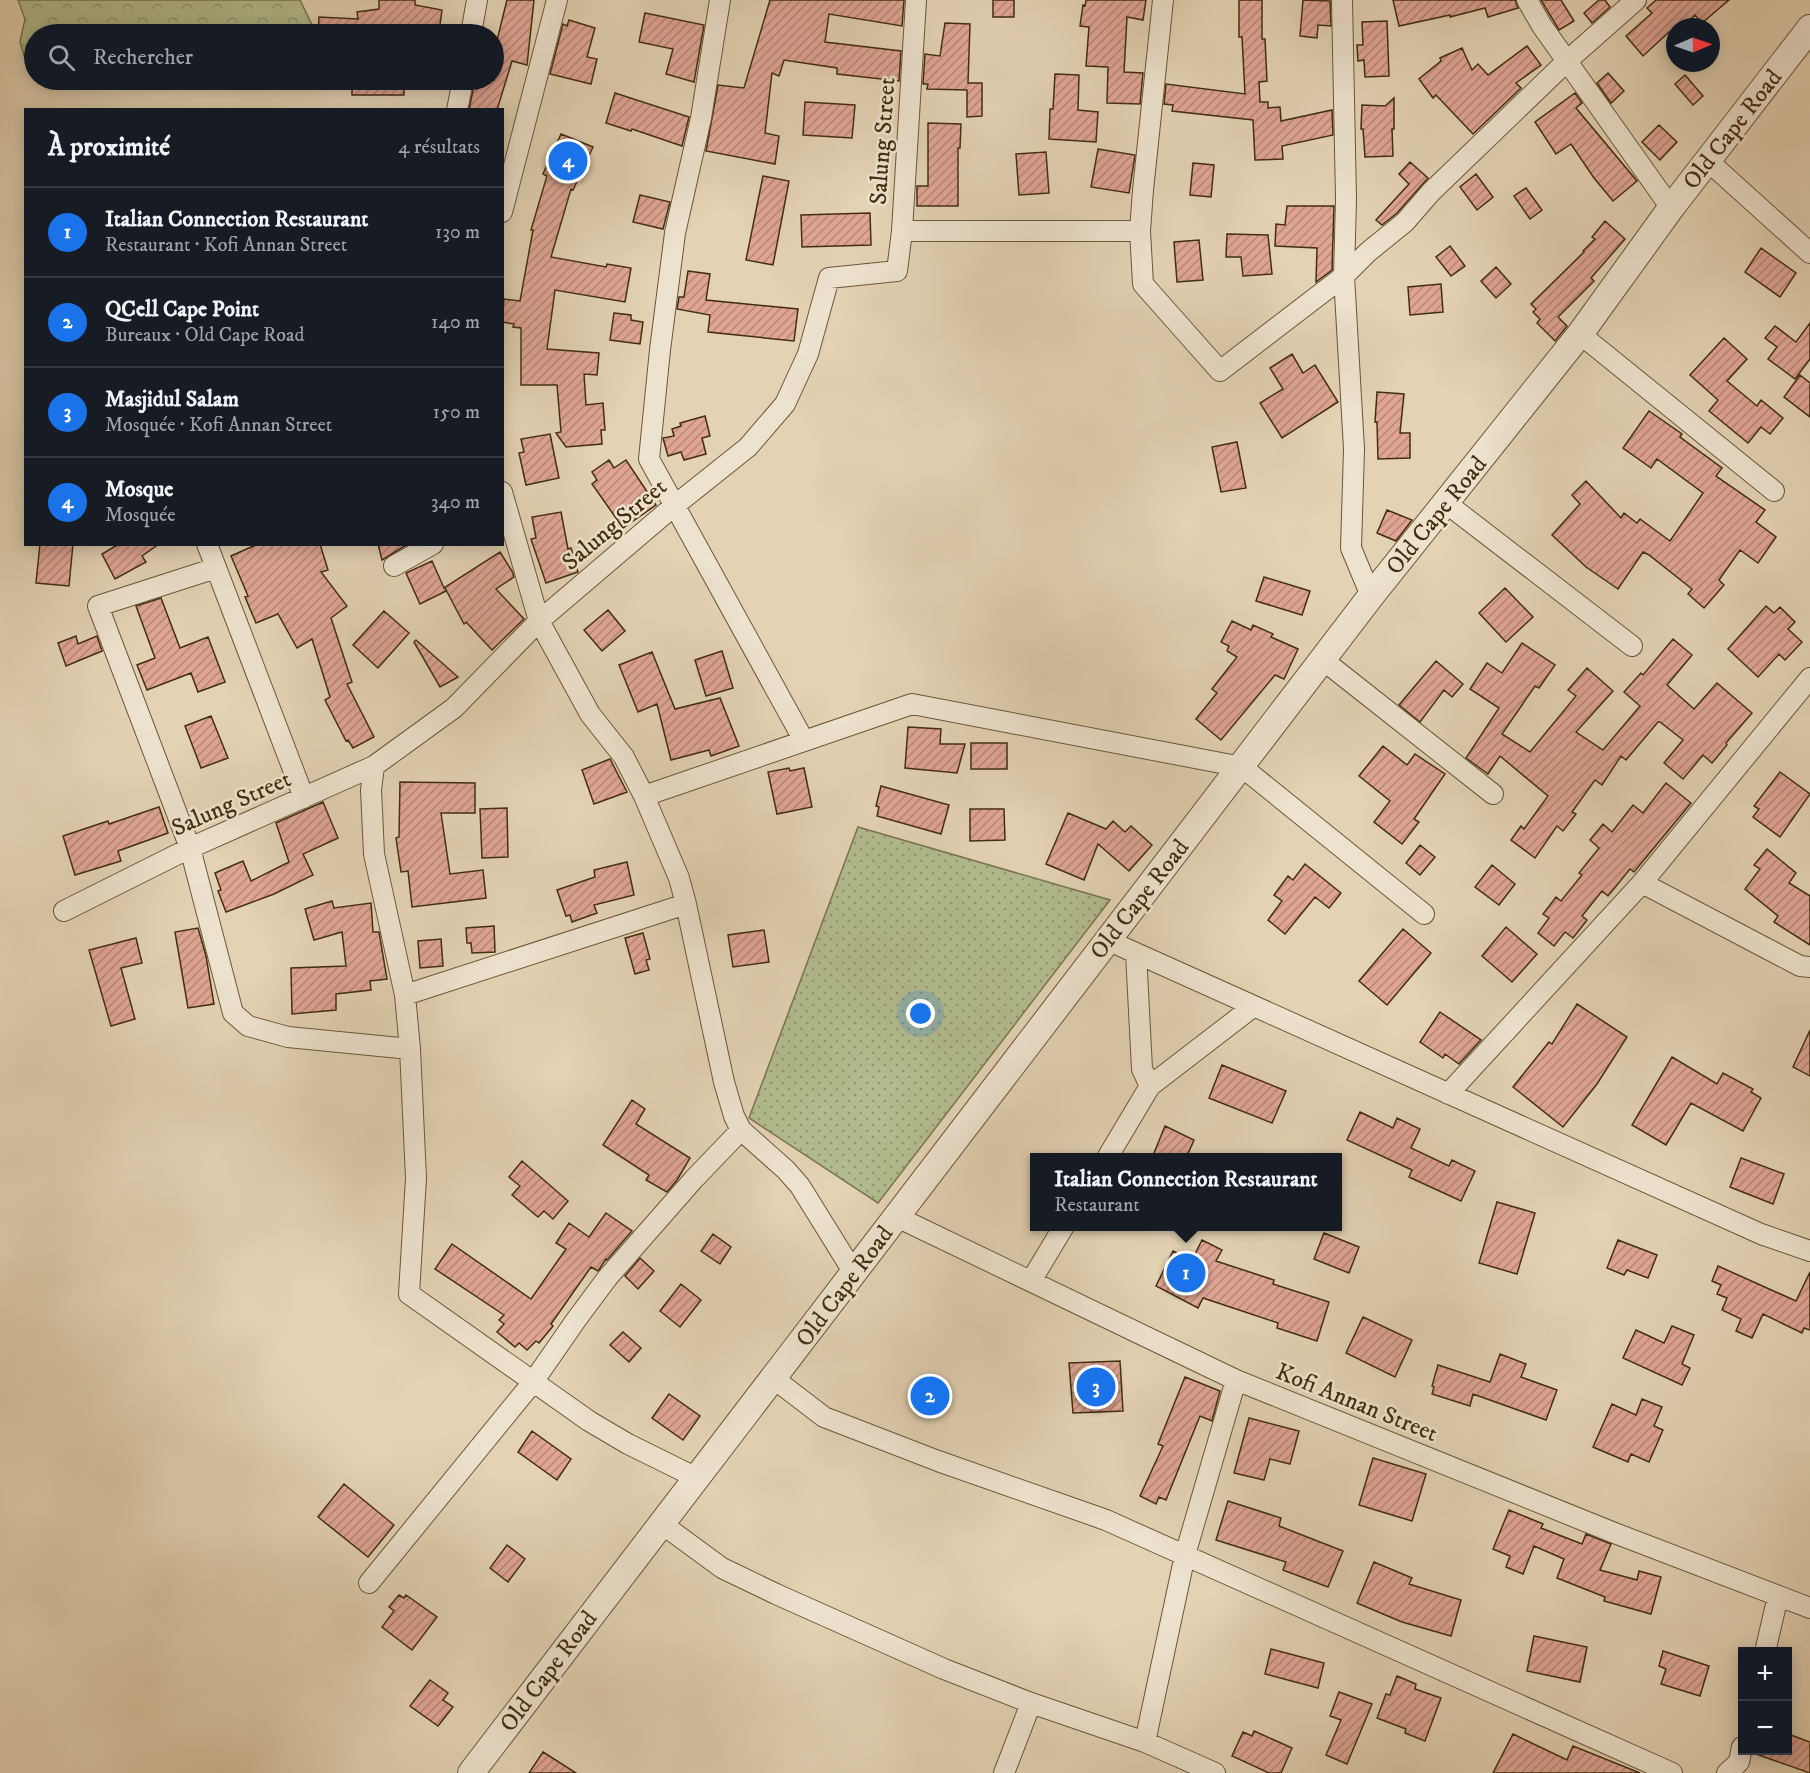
<!DOCTYPE html>
<html lang="fr">
<meta charset="utf-8">
<style>
:root{--surface:#171b24;--page:#242831;--text:#f1f3f6;--muted:#9ea1a6;--line:#363941;--accent:#1a73e8}
body{margin:0;font-family:"IM FELL DW Pica",serif;background:var(--page);color:var(--text)}
.controls{position:absolute;right:18px;bottom:18px;display:grid;overflow:hidden;border-radius:0px;box-shadow:0 3px 15px #0003}
.controls button{width:54px;height:54px;display:grid;place-items:center;padding:0;border:0;border-bottom:2px solid var(--line);background:var(--surface);color:var(--text);font:30px sans-serif}
.compass{position:absolute;left:1666px;top:18px;width:54px;height:54px;border-radius:50%;background:var(--surface);box-shadow:0 3px 15px #0003;rotate:88deg}
.you{position:absolute;left:921px;top:1014px;width:21px;height:21px;margin:-15px;border:4px solid #fff;border-radius:50%;background:#1a73e8;box-shadow:0 0 0 9px #1a73e833}
.badge{display:grid;place-items:center;width:39px;height:39px;border-radius:50%;background:var(--accent);color:#fff;font-size:20px;font-weight:700}
.pin{position:absolute;translate:-50% -50%;border:3px solid #fff;box-shadow:0 2px 6px #0006}
.popup{position:absolute;left:1030px;top:1153px;width:312px;height:78px;box-sizing:border-box;display:grid;place-content:center;border-radius:0px;background:var(--surface);filter:drop-shadow(0 2px 4px #0005);font-size:20px;white-space:nowrap;color:var(--muted)}
.popup b{font-size:22px;color:var(--text)}
.popup::after{content:'';position:absolute;left:50%;top:100%;margin-left:-12px;border:12px solid transparent;border-top-color:var(--surface)}
.list{margin:0;padding:0;list-style:none}
h2{display:flex;justify-content:space-between;align-items:center;height:78px;margin:0;padding:0 24px;font-size:26px}
h2 small{font-size:20px;font-weight:400;color:var(--muted)}
.list li{display:grid;grid-template-columns:39px 1fr auto;gap:18px;align-items:center;box-sizing:border-box;height:90px;padding:0 24px;border-top:2px solid var(--line)}
.list b{display:block;font-size:22px;white-space:nowrap}
.list p{margin:0;font-size:20px;white-space:nowrap;color:var(--muted)}
.list em{font-size:20px;font-style:normal;color:var(--muted)}
.icon{flex:none;width:33px;height:33px;fill:none;stroke:currentColor;stroke-width:2;stroke-linecap:round;stroke-linejoin:round}
.map{position:relative;flex:none;width:1810px;height:1773px;overflow:hidden}
.search{position:absolute;background:var(--surface);box-shadow:0 3px 15px #0003;left:24px;top:24px;width:480px;height:66px;display:flex;align-items:center;gap:15px;box-sizing:border-box;padding:0 21px;border-radius:33px;color:var(--muted);font-size:22px}
.panel{position:absolute;background:var(--surface);box-shadow:0 3px 15px #0003;left:24px;top:108px;width:480px;height:438px;border-radius:0px}
.map>svg:first-child{display:block}
.park{fill:url(#park-crowns);stroke:#7a754e;stroke-width:1.5}
.garden{fill:url(#garden-dots);stroke:#7a754e;stroke-width:1.5}
.building{fill:url(#building-hatch);stroke:#422e0f;stroke-width:1.5}
.lines{fill:none;stroke-linecap:round;stroke-linejoin:round}
.minor-casing{stroke:#6a5738;stroke-width:22}
.tertiary-casing{stroke:#6a5738;stroke-width:28}
.minor{stroke:#ede2ce;stroke-width:20}
.tertiary{stroke:#ede2ce;stroke-width:26}
.labels{text-anchor:middle;stroke-width:5;stroke-linejoin:round;paint-order:stroke}
.street-label{font-size:24px;fill:#422e0f;stroke:#ede2ce}
</style>
<div class="map">
<svg width="1810" height="1773" viewBox="0 0 1810 1773">
<defs>
<pattern id="park-crowns" width="20" height="18" patternUnits="userSpaceOnUse" patternTransform="scale(1.5)"><rect width="20" height="18" fill="#b2bc8e"/><path d="M2 6a3 3 0 1 1 6 0M12 15a3 3 0 1 1 6 0" fill="none" stroke="#929972"/></pattern>
<pattern id="garden-dots" width="8" height="8" patternUnits="userSpaceOnUse" patternTransform="scale(1.5)"><rect width="8" height="8" fill="#b2bc8e"/><path d="M2 2h.1M6 6h.1" fill="none" stroke="#929972" stroke-width="1.8" stroke-linecap="round"/></pattern>
<pattern id="building-hatch" width="6" height="6" patternUnits="userSpaceOnUse" patternTransform="scale(1.5)"><rect width="6" height="6" fill="#e0a595"/><path d="M-1 1l2-2M0 6l6-6M5 7l2-2" fill="none" stroke="#b78778"/></pattern>
</defs>
<rect width="100%" height="100%" fill="#e3d2b3"/>
<filter id="stains"><feTurbulence type="fractalNoise" baseFrequency=".00333" numOctaves="4"/><feColorMatrix values="0 0 0 0 .2 0 0 0 0 .09 0 0 0 0 .02 0 0 0 .5 -.17"/></filter>
<radialGradient id="worn" r=".72"><stop offset=".6" stop-color="#630" stop-opacity="0"/><stop offset="1" stop-color="#630" stop-opacity=".3"/></radialGradient>
<path class="park" d="M18,0H300L313,27L314,34H34V66L26,62L20,42L25,19Z"/>
<path class="garden" d="M858,827L1110,900L878,1203L749,1118Z"/>
<path class="building" d="M379,0H415V5L442,10L439,32L395,25L396,33L318,34L319,17L358,19L357,12L379,9Z
M507,0H534L527,65L512,61L497,110H469L475,80H494V52Z
M770,0H904L902,26L829,14L825,42L901,51L899,81L837,74V68L784,60L779,76L772,73L765,133L779,136L775,164L706,151L718,85L744,88Z
M993,0H1014V17H993Z
M1086,0H1146L1143,20L1127,17L1124,72L1143,73L1140,104L1107,103L1108,67L1086,66L1089,27L1080,26L1083,5L1085,6Z
M1239,0H1262V39H1265L1267,81L1259,82L1260,102H1268V108L1280,107L1281,121L1332,110L1333,135L1282,146L1283,159L1255,160L1253,120L1172,111L1173,105L1164,104L1166,84L1245,94L1242,37H1239Z
M1303,0L1330,1L1331,26L1318,25L1317,38L1300,36Z
M1393,0H1515L1518,8L1488,17L1485,8L1450,17V15L1399,26Z
M1541,0H1561L1574,21L1559,30Z
M1599,0H1605L1610,7L1592,23L1584,13Z
M1656,0H1729L1702,23L1695,15L1682,27H1675V34L1673,36L1669,32L1643,56L1626,36L1652,13L1647,8Z
M645,13L704,25L694,82L666,74L673,49L639,42Z
M569,20L595,28L587,57L597,59L591,84L550,74L563,24L567,26Z
M1387,21L1389,76L1365,77L1364,60L1358,61L1357,45H1363L1362,22Z
M945,23L970,24L968,83H982V116L967,117V90L927,89L928,84H923L925,54L940,56Z
M1527,46L1541,65L1516,83L1521,88L1473,134L1436,95L1433,98L1419,79L1441,61L1440,58L1462,48L1472,70L1478,64L1488,75Z
M1608,73L1624,91L1611,103L1597,83Z
M1055,74L1079,75L1078,110L1098,112L1096,142L1049,139L1050,109H1053Z
M1685,75L1703,96L1693,105L1675,84Z
M352,80H404V95H352Z
M615,93L689,117L682,146L632,129L631,131L606,123Z
M1575,93L1582,103L1576,108L1637,181L1613,201L1594,178L1571,144L1556,154L1535,122Z
M1394,98V129H1392L1393,156L1365,157L1363,129H1361L1362,105L1385,106Z
M805,102L855,105L852,138L803,135Z
M928,123L961,124L960,148H958V206H917V186H928Z
M1659,125L1677,142L1660,160L1642,142Z
M561,134L593,147L573,190L571,189L551,257L606,267L607,264L631,268L625,302L555,290L547,349L599,353L597,375L584,374L586,405L603,403L605,430H601L602,444L566,447L556,433L561,432L557,385H521V328L513,327L514,324L502,322L504,299L520,301L533,230H531L547,176L543,174Z
M1098,149L1135,155L1129,193L1091,187Z
M1046,152L1049,193L1019,195L1016,154Z
M1410,162L1428,178L1397,213L1382,225L1376,220L1409,184L1399,174Z
M1193,163L1214,165L1211,197L1190,195Z
M1476,174L1493,197L1477,210L1460,187Z
M763,176L789,181L773,265L746,260Z
M1526,188L1542,210L1530,219L1514,196Z
M640,195L670,202L663,229L633,222Z
M1287,206H1334L1332,270L1316,282L1317,248L1275,246L1276,224L1285,225Z
M870,213L871,245L802,247L801,215Z
M1605,221L1625,239L1591,278L1594,281L1558,317L1567,326L1555,341L1537,323L1540,319L1533,312L1536,309L1531,304L1584,252L1583,251L1595,239L1592,237Z
M1227,234L1268,235L1272,274L1243,276L1241,257H1226Z
M1199,240L1203,280L1177,282L1174,242Z
M1450,246L1465,266L1451,276L1436,257Z
M1761,248L1796,273L1780,297L1745,272Z
M1496,267L1511,284L1496,298L1481,281Z
M688,271L710,274L706,300L798,309L794,341L708,332L710,315L677,309L679,297H684Z
M1441,284L1443,312L1410,315L1408,287Z
M614,313L631,315V320L643,322L640,344L610,340Z
M1810,323V359L1795,379L1768,359L1777,347L1765,338L1775,326L1796,342Z
M1724,338L1747,359L1727,381L1757,406L1761,400L1783,418L1770,434L1761,427L1748,443L1709,411L1718,400L1690,375Z
M1292,354L1303,373L1315,365L1338,402L1282,438L1260,403L1283,389L1270,368Z
M1800,375L1810,383V417L1784,397Z
M1377,392L1404,394L1400,433H1410V458L1378,459L1377,422H1375Z
M1649,411L1682,434L1680,437L1722,468L1716,476L1765,510L1756,522L1776,537L1758,563L1740,550L1719,580L1724,585L1704,608L1688,594L1692,589L1649,555L1643,552L1618,589L1586,567L1552,535L1580,504L1572,495L1586,481L1621,518L1624,513L1637,523L1640,519L1670,541L1703,493L1657,459L1651,468L1623,448Z
M705,416L710,436L702,438L706,454L684,460L681,452L668,456L663,438L674,436L672,429L681,426L680,423Z
M550,434L559,478L526,485L519,453L524,452L521,439Z
M1237,442L1246,488L1221,492L1212,447Z
M609,460L614,468L626,460L656,505L623,528L592,484L597,480L592,472Z
M1387,510L1412,520L1396,541L1377,533Z
M561,512L568,549L571,548L578,572L546,583L531,539L536,538L532,517Z
M40,544H73L69,586L36,583Z
M119,544H159L142,556L146,562L115,579L102,554Z
M258,544H320L328,570L321,572L347,606L331,618L352,682L347,684L374,737L353,748L348,740L346,741L325,700L330,697L312,639L297,648L278,614L256,623L245,597L248,596L231,556Z
M378,544H408L382,560Z
M500,552L512,571L514,577L496,589L524,619L492,650L466,622L464,624L445,588L446,591L420,604L406,573L432,561L444,588Z
M1264,577L1310,591L1302,615L1256,601Z
M1505,588L1533,617L1506,642L1479,613Z
M161,598L180,648L208,637L225,682L198,692L191,673L147,690L137,665L155,658L136,606Z
M1766,606L1774,613L1780,607L1795,622L1788,629L1802,642L1785,660L1779,654L1758,677L1728,649Z
M608,610L625,631L602,651L584,630Z
M384,611L409,633L378,668L353,645Z
M1232,621L1251,630L1253,625L1273,634L1271,637L1298,649L1284,679L1275,675L1221,740L1196,719L1217,693L1212,689L1237,657L1227,651L1229,646L1221,642Z
M76,636L78,644L97,636L102,651L66,666L58,643Z
M1673,639L1692,655L1667,685L1694,709L1717,683L1752,713L1726,743L1727,745L1712,763L1703,755L1683,779L1664,763L1683,740L1660,722H1658L1626,760L1621,756L1602,785L1595,780L1572,812L1576,814L1563,831L1557,826L1535,858L1511,840L1521,826L1524,829L1548,796L1500,756L1488,774L1466,758L1499,708L1470,689L1487,663L1502,673L1522,643L1555,665L1539,688L1535,686L1502,734L1530,752L1576,696L1568,690L1587,668L1613,691L1576,732L1603,750L1640,706L1624,692L1641,673L1643,675Z
M416,640L458,677L440,687L414,642Z
M722,651L733,688L706,696L695,660Z
M652,652L675,709L720,698L739,746L711,756L709,750L671,760L657,704L638,712L619,665Z
M1436,661L1463,684L1452,697L1444,690L1420,722L1399,705Z
M211,716L228,758L201,768L185,726Z
M908,727L941,729L940,744H965L957,773L905,768Z
M971,743H1007V769H971Z
M1383,746L1407,765L1415,754L1445,774L1414,819L1419,822L1402,844L1374,822L1390,801L1359,776Z
M610,759L627,792L594,804L582,770Z
M789,768L790,771L804,768L812,807L777,814L768,772Z
M1780,772L1810,794L1780,837L1753,817L1759,809L1754,806Z
M400,782L475,783V813H441L450,874L483,870L486,898L412,907L408,871L401,872L396,838L399,837Z
M1666,783L1691,803L1634,872L1630,869L1608,896L1602,891L1582,916L1587,920L1573,938L1565,932L1554,946L1538,933L1549,918L1543,914L1556,897L1561,901L1582,875L1579,873L1599,848L1590,840L1603,824L1612,832L1633,805L1643,813Z
M881,786L949,805L941,834L877,816L879,807L876,806Z
M323,802L338,838L303,854L313,875L274,894L226,912L218,891L221,890L215,873L243,861L251,881L289,862L276,823Z
M159,807L168,833L118,851L121,861L75,875L63,836L108,821L109,824Z
M507,808L508,857L482,858L480,809Z
M970,809H1004L1005,840L970,841Z
M1068,813L1106,829L1113,821L1125,832L1131,826L1152,845L1129,871L1098,844L1084,880L1046,864Z
M1420,845L1435,857L1420,875L1406,863Z
M1767,849L1796,873L1789,883L1810,896V945L1774,922L1778,916L1745,889L1760,869L1754,865Z
M627,862L634,895L594,905L597,913L572,922L570,915L566,916L557,890L595,877L594,870Z
M1305,864L1341,893L1329,908L1315,897L1285,934L1268,920L1282,901L1274,895L1288,876L1293,880Z
M1492,865L1515,884L1499,905L1475,887Z
M332,901L334,908L371,903L373,932H379L387,979L370,981L371,990L336,994V1010L292,1014L291,968L346,966L342,932L314,940L305,909Z
M494,926L495,952L472,953L471,943H467L466,928Z
M1506,927L1537,954L1512,982L1482,956Z
M198,928L206,956L214,1004L188,1008L175,932Z
M1403,929L1431,953L1387,1005L1359,981Z
M764,930L769,962L733,967L728,935Z
M643,933L650,959L646,960L649,970L635,974L625,938Z
M136,938L142,963L121,968L135,1019L111,1026L89,950Z
M441,939L443,966L420,968L418,941Z
M1577,1004L1627,1037L1597,1084L1563,1127L1513,1087L1549,1042L1552,1044Z
M1440,1012L1481,1040L1459,1064L1445,1054L1443,1058L1420,1042Z
M1810,1030V1076L1793,1067Z
M1672,1057L1717,1084L1723,1073L1753,1089L1751,1092L1761,1098L1743,1131L1691,1103L1666,1145L1632,1125Z
M1222,1065L1286,1091L1272,1123L1209,1098Z
M632,1100L645,1109L636,1124L690,1158L677,1180L667,1192L646,1180L649,1175L603,1145Z
M1360,1112L1393,1128L1397,1118L1420,1129L1411,1148L1449,1166L1452,1160L1475,1171L1461,1201L1409,1177L1412,1170L1347,1140Z
M1165,1126L1194,1140L1186,1158H1152Z
M1741,1158L1784,1174L1773,1204L1730,1187Z
M522,1161L568,1201L553,1219L544,1211L538,1217L512,1195L520,1186L509,1177Z
M1497,1202L1535,1213L1517,1274L1479,1263Z
M606,1213L632,1231L607,1260L606,1259L598,1271L591,1267L551,1324L553,1326L539,1343L536,1341L527,1350L519,1343L515,1347L497,1332L504,1324L499,1320L504,1315L435,1269L452,1244L531,1299L566,1249L556,1243L569,1223L589,1237Z
M1324,1233L1359,1247L1349,1273L1314,1259Z
M713,1234L731,1247L720,1264L701,1251Z
M1202,1240L1222,1250L1216,1261L1274,1280L1273,1284L1329,1302L1317,1341L1277,1328L1278,1323L1203,1298L1198,1308L1156,1286L1173,1251L1192,1260Z
M1618,1240L1657,1255L1648,1278L1627,1270L1624,1275L1607,1268Z
M640,1258L654,1271L638,1289L625,1276Z
M1718,1266L1796,1301L1810,1272V1330L1804,1328L1802,1333L1763,1314L1752,1338L1736,1331L1741,1319L1722,1310L1727,1298L1717,1294L1721,1285L1712,1281Z
M681,1284L701,1300L680,1327L660,1311Z
M1363,1317L1412,1340L1395,1377L1346,1353Z
M1672,1326L1694,1335L1682,1364L1690,1368L1682,1385L1623,1358L1636,1330L1664,1343Z
M623,1332L641,1348L629,1362L610,1345Z
M1500,1354L1526,1364L1521,1377L1557,1390L1546,1420L1473,1394L1470,1406L1432,1394L1434,1387L1432,1386L1438,1365L1490,1382Z
M1120,1361L1123,1411L1073,1413L1069,1363Z
M1185,1377L1220,1391L1212,1421L1200,1416L1166,1500L1159,1497L1156,1504L1140,1496L1163,1446L1158,1444Z
M669,1394L700,1416L683,1440L652,1418Z
M1642,1399L1662,1407L1654,1426L1663,1430L1649,1462L1631,1454L1628,1462L1593,1447L1612,1404L1636,1415Z
M1249,1418L1299,1431L1290,1464L1270,1459L1264,1480L1234,1473Z
M532,1431L571,1459L557,1480L518,1452Z
M1373,1458L1426,1474L1412,1521L1359,1505Z
M344,1484L394,1525L368,1557L318,1517Z
M1228,1501L1281,1518L1279,1526L1343,1551L1328,1587L1283,1570L1286,1562L1216,1540Z
M1509,1510L1543,1524L1541,1528L1582,1544L1586,1534L1611,1544L1600,1570L1637,1580L1639,1571L1661,1577L1651,1614L1604,1601L1605,1597L1557,1578L1564,1559L1534,1546L1523,1574L1506,1567L1510,1556L1493,1549Z
M507,1545L525,1559L508,1582L490,1568Z
M1374,1562L1412,1578L1409,1584L1461,1600L1451,1636L1402,1622L1357,1603Z
M399,1595L404,1598L406,1595L437,1617L412,1650L382,1627L394,1611L389,1607Z
M1534,1636L1587,1647L1580,1682L1527,1671Z
M1271,1649L1324,1663L1318,1688L1265,1674Z
M1663,1651L1709,1666L1700,1696L1661,1684L1666,1669L1659,1666Z
M1397,1676L1416,1684L1415,1689L1441,1698L1425,1741L1405,1733L1406,1729L1377,1718L1386,1694L1390,1695Z
M430,1680L448,1693L443,1700L453,1707L438,1726L410,1706Z
M1339,1692L1372,1704L1347,1764L1326,1755L1341,1720L1330,1716Z
M1254,1731L1292,1748L1281,1773H1269L1232,1756L1243,1732L1252,1736Z
M1513,1734L1567,1760L1573,1746L1640,1773H1493Z
M1788,1734L1810,1742V1773L1753,1753L1754,1750H1788Z
M543,1752L576,1773H529Z"/>
<g class="lines">
<defs>
<path id="minor" d="M720,0L701,118L675,233L660,350L649,459L803,739
M1163,0L1143,190L1140,231L1143,284L1220,371L1344,276L1368,252L1405,222L1431,192L1567,61L1636,0
M1342,0L1346,199L1344,276L1354,449L1351,548L1371,596
M1527,0L1542,26L1671,208
M471,34L477,0
M457,110L463,80
M1708,161L1810,253
M502,212L557,0
M902,231H1140
M1580,334L1774,491
M502,492L539,621L590,714L624,757L644,796L679,878L686,904L724,1082L734,1116L741,1130L786,1170L800,1186L854,1273
M1446,503L1632,646
M207,544L304,798
M394,566L433,544
M216,568L98,606L190,848L233,1013L248,1026L288,1037L410,1049
M1323,660L1493,794
M374,766L371,790L374,854L405,995L410,1049L416,1178L409,1294L589,1421L628,1444L697,1478
M644,796L912,704L1242,767L1424,914
M1642,883L1800,966L1810,967
M64,911L190,848L374,766L454,708L539,621L674,506L748,447L785,404L808,354L829,278L897,271L902,231L916,0
M1107,940L1761,1234L1810,1251
M405,995L686,904
M1150,1086L1254,1006
M1448,1094L1642,883L1810,678
M1107,1158L1150,1086L1142,1069L1136,953
M897,1217L1236,1380L1612,1532L1810,1608
M1031,1281L1064,1226
M773,1378L824,1417L938,1461L1106,1520L1672,1773
M662,1524L722,1568L776,1594L944,1669L1031,1703L1145,1742L1215,1773
M369,1583L533,1382L576,1320L608,1277L694,1179L741,1130
M1765,1652L1778,1596
M1145,1742L1185,1555L1236,1380
M1004,1773L1031,1703
M1727,1773L1739,1762L1742,1747"/>
<path id="tertiary" d="M471,1773L1371,596L1580,334L1671,208L1810,28"/>
</defs>
<use href="#minor" class="minor-casing"/>
<use href="#tertiary" class="tertiary-casing"/>
<use href="#minor" class="minor"/>
<use href="#tertiary" class="tertiary"/>
</g>
<g class="labels">
<g class="street-label">
<text transform="translate(1732 129) rotate(-52)" y="8">Old Cape Road</text>
<text transform="translate(882 141) rotate(-86)" y="8">Salung Street</text>
<text transform="translate(1436 515) rotate(-51)" y="8">Old Cape Road</text>
<text transform="translate(614 524) rotate(-40)" y="8">Salung Street</text>
<text transform="translate(231 803) rotate(-24)" y="8">Salung Street</text>
<text transform="translate(1139 899) rotate(-52)" y="8">Old Cape Road</text>
<text transform="translate(844 1286) rotate(-53)" y="8">Old Cape Road</text>
<text transform="translate(1357 1402) rotate(22)" y="8">Kofi Annan Street</text>
<text transform="translate(548 1671) rotate(-53)" y="8">Old Cape Road</text>
</g>
</g>
<rect width="100%" height="100%" filter="url(#stains)"/>
<rect width="100%" height="100%" fill="url(#worn)"/>
</svg>
<div class="controls">
<button>+</button>
<button>−</button>
</div>
<svg class="compass" viewBox="-18 -18 36 36"><path d="M0-13l5 13h-10z" fill="#e53935"/><path d="M0 13l5-13h-10z" fill="#9ea1a6"/></svg>
<div class="you"></div>
<div class="pin badge" style="left:1186px;top:1273px">1</div>
<div class="popup"><b>Italian Connection Restaurant</b>Restaurant</div>
<div class="pin badge" style="left:930px;top:1396px">2</div>
<div class="pin badge" style="left:1096px;top:1387px">3</div>
<div class="pin badge" style="left:568px;top:161px">4</div>
<div class="search"><svg class="icon" aria-label="search" viewBox="0 0 24 24"><circle cx="10" cy="10" r="6"/><path d="M15 15l6 6"/></svg>Rechercher</div>
<section class="panel">
<h2>À proximité<small>4 résultats</small></h2>
<ul class="list">
<li><span class="badge">1</span><div><b>Italian Connection Restaurant</b><p>Restaurant · Kofi Annan Street</p></div><em>130 m</em></li>
<li><span class="badge">2</span><div><b>QCell Cape Point</b><p>Bureaux · Old Cape Road</p></div><em>140 m</em></li>
<li><span class="badge">3</span><div><b>Masjidul Salam</b><p>Mosquée · Kofi Annan Street</p></div><em>150 m</em></li>
<li><span class="badge">4</span><div><b>Mosque</b><p>Mosquée</p></div><em>340 m</em></li>
</ul>
</section>
</div>
